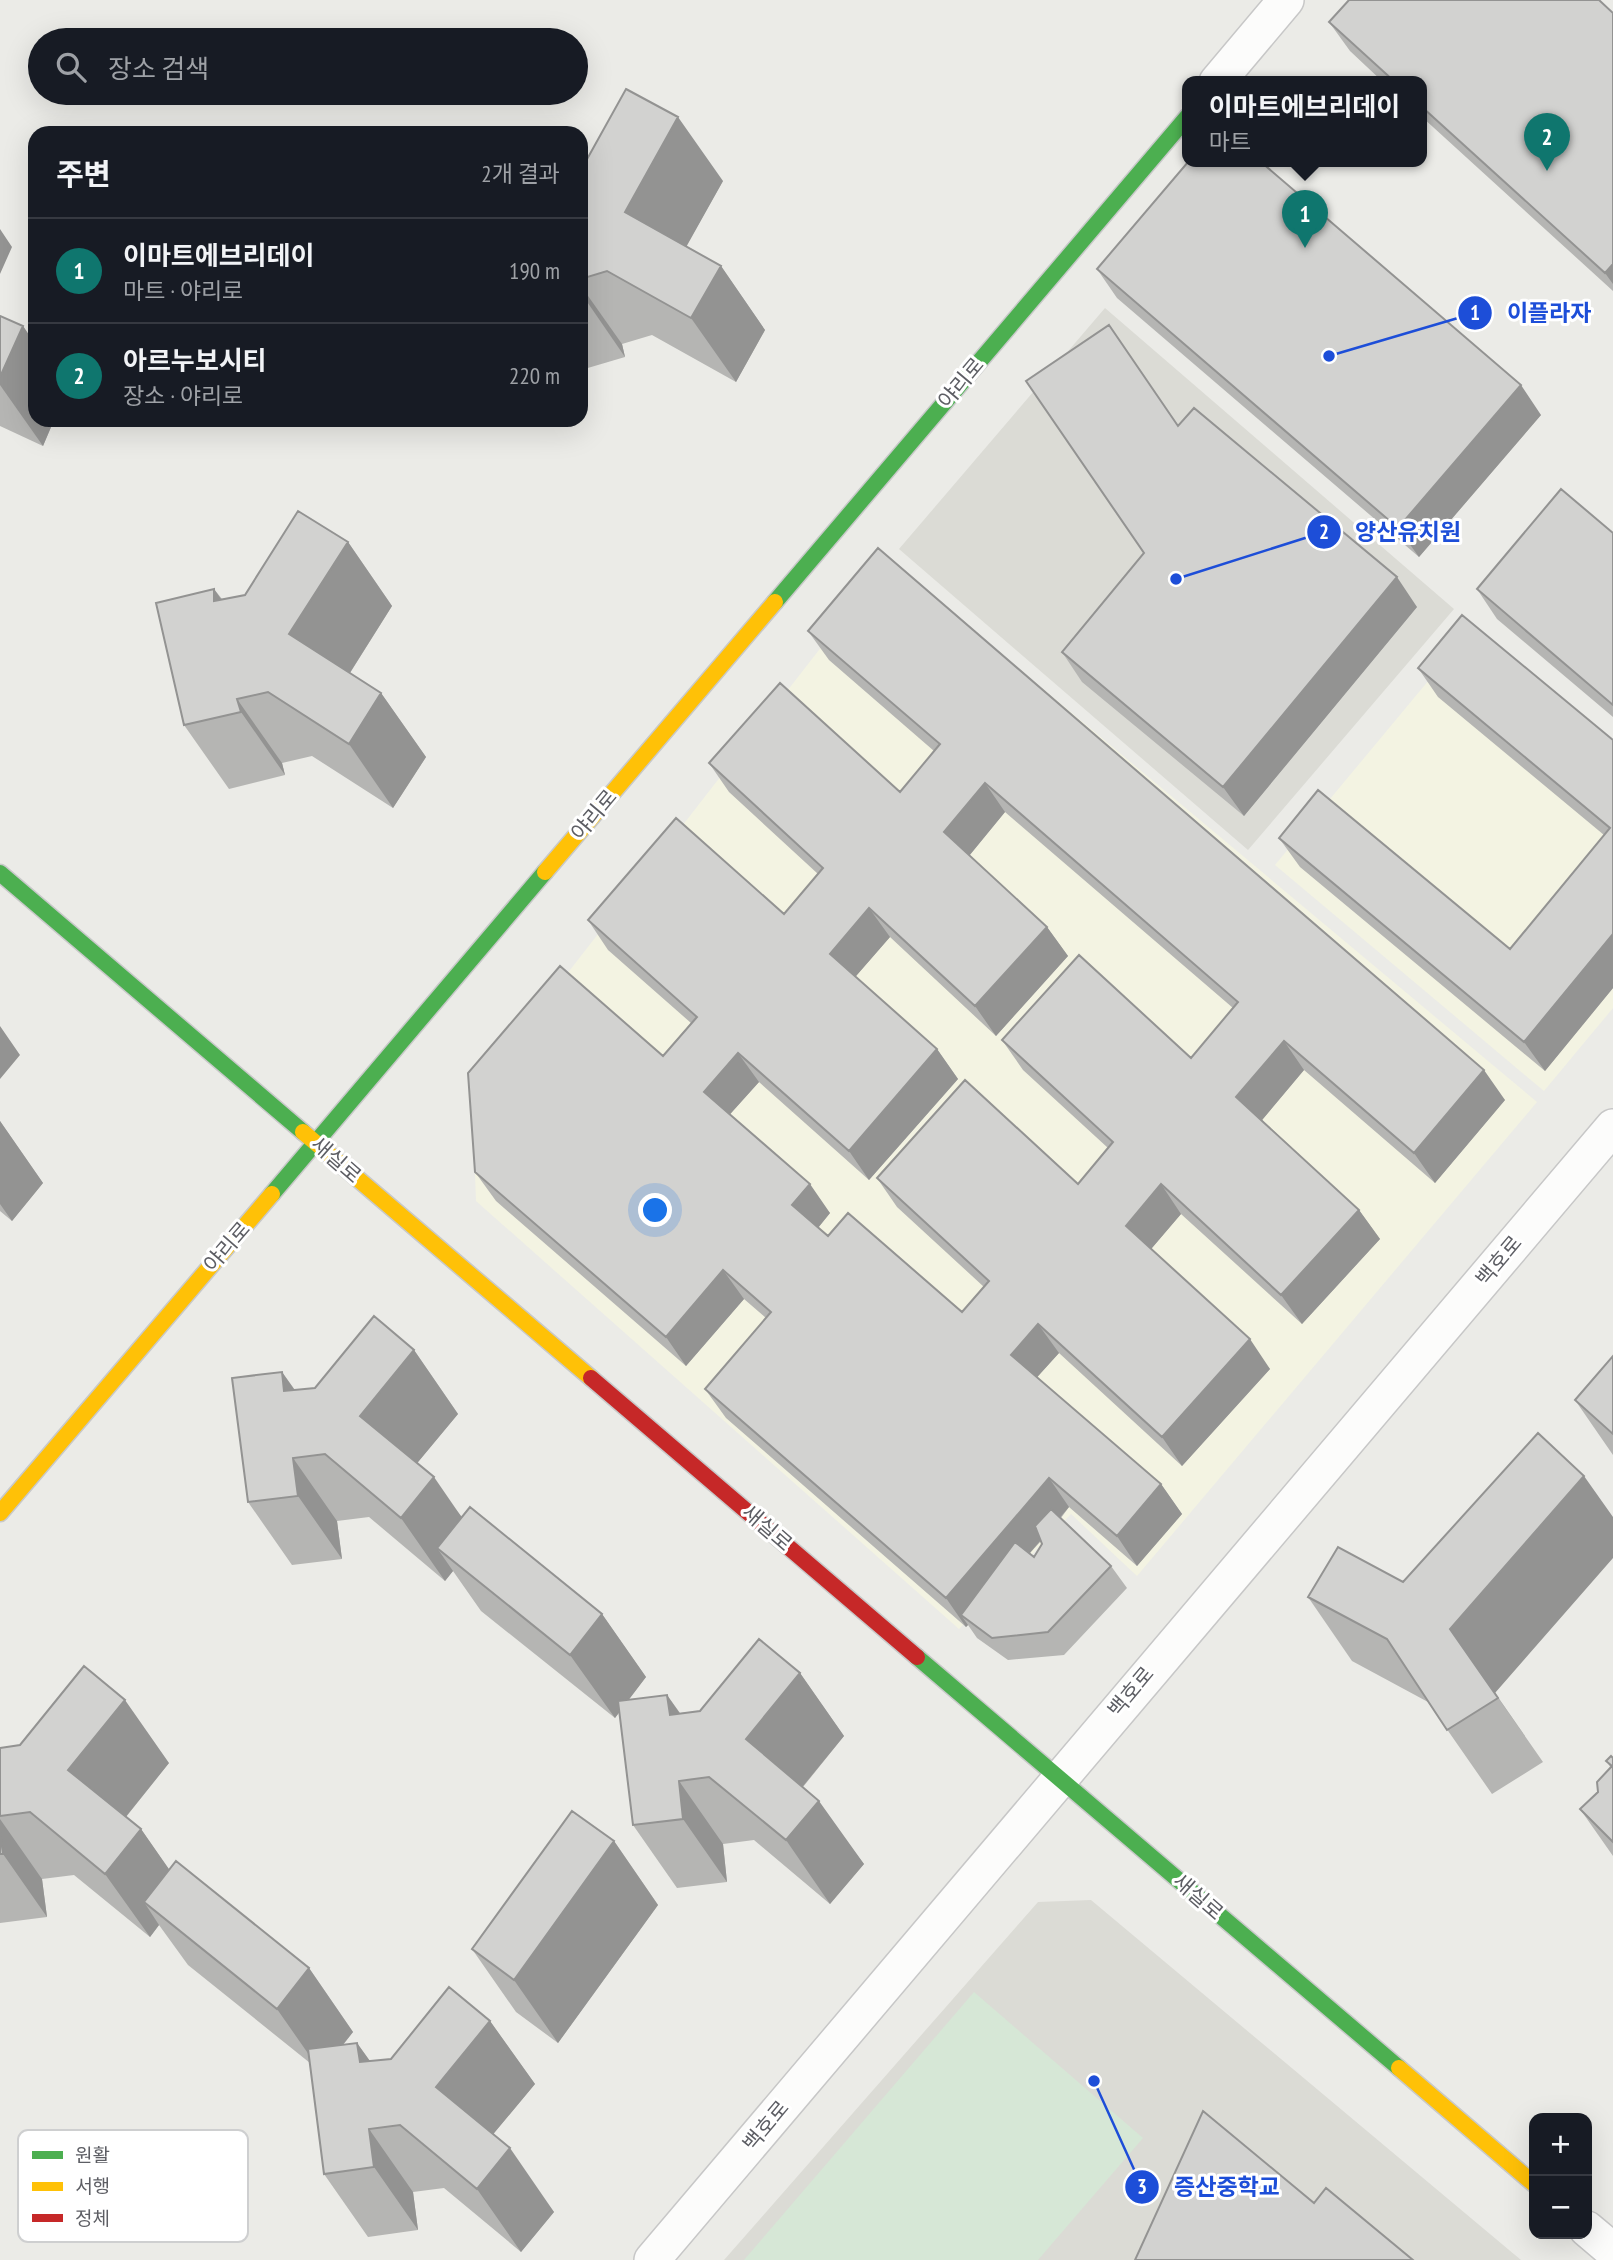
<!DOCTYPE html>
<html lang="ko">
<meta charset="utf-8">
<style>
:root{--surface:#171b24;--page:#20242c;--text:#f1f3f6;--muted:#9ea1a6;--line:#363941;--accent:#0f766e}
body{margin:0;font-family:"PT Sans Narrow","Noto Sans KR",sans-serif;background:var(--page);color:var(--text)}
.controls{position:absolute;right:21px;bottom:21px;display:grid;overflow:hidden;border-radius:14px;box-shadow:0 7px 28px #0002}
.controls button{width:63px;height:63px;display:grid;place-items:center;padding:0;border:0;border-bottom:2px solid var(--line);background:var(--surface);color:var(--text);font:35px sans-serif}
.you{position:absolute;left:656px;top:1211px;width:24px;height:24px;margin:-18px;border:5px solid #fff;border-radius:50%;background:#1a73e8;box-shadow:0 0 0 10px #1a73e833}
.badge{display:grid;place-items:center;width:46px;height:46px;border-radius:50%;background:var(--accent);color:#fff;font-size:23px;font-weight:700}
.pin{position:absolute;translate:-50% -58px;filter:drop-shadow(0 2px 4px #0008)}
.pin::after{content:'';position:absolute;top:37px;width:24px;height:21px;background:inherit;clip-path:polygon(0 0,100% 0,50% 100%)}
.popup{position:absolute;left:1182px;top:76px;width:245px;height:91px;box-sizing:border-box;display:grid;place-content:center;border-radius:14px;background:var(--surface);filter:drop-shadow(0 2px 5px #0005);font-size:23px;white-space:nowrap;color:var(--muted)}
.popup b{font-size:26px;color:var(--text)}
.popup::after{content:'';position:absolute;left:50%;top:100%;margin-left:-14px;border:14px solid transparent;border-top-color:var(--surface)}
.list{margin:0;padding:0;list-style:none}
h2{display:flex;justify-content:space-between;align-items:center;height:91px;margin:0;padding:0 28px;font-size:30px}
h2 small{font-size:23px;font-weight:400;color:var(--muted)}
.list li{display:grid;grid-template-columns:46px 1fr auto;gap:21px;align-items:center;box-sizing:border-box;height:105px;padding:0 28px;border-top:2px solid var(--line)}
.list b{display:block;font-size:26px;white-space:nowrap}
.list p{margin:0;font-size:23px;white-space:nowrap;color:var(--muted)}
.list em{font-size:23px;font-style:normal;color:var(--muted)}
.icon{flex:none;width:38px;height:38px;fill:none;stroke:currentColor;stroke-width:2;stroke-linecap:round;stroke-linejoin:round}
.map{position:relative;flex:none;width:1613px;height:2260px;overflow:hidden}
.search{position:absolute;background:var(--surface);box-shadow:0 7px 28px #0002;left:28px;top:28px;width:560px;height:77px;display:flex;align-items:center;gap:18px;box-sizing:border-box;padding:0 24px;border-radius:38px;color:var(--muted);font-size:26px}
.panel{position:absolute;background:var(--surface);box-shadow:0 7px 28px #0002;left:28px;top:126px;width:560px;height:301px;border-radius:21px}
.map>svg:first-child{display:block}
.commercial{fill:#f3f3e2}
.education{fill:#dbdbd5}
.green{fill:#d6e7d6}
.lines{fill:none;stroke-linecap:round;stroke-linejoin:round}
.street-casing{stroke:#c7c7c7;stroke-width:38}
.fast-casing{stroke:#c8c9c9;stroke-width:19}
.slow-casing{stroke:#c8c9c9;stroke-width:19}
.jam-casing{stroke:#c8c9c9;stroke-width:19}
.street{stroke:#fcfcfb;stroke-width:35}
.fast{stroke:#4caf50;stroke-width:16}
.slow{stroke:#ffc107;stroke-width:16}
.jam{stroke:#c62828;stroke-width:16}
.wall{fill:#b5b5b3;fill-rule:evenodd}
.shaded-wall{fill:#939392}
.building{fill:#d2d2d0;stroke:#939392;stroke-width:2;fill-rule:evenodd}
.labels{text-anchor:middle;stroke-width:6;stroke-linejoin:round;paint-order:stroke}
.street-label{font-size:21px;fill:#5d5e64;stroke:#fff}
.key{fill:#fff;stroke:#cecfd0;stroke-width:2}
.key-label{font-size:19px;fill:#5d5e64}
.leader{fill:none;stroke:#1d4ed8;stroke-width:2.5}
.callout-dot{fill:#1d4ed8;stroke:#fff;stroke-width:2.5}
.mark-label{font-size:21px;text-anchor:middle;font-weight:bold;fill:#fff}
.callout-label{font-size:23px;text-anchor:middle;font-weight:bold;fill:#1d4ed8;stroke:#fff;stroke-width:6;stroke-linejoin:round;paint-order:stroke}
</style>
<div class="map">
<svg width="1613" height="2260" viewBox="0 0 1613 2260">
<rect width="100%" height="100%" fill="#ebebe7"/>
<path class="commercial" d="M889,560L1537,1102L1137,1576L1071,1514L959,1629L476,1201L472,1096Z
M1474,626L1613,742V1008L1544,1091L1275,865Z"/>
<path class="education" d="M1105,308L1454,609L1248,850L899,549Z
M1091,1900L1521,2260H724L1038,1902Z"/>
<path class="green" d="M974,1992L1143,2138L1038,2260H744Z"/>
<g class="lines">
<defs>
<path id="street" d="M1217,82L1286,0
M1587,2229L1613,2251
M652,2260L1613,1127"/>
<path id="fast" d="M775,602L1188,116
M0,873L303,1132
M272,1194L545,872
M917,1657L1399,2068"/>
<path id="slow" d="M545,872L775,602
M303,1132L591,1378
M0,1513L272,1194
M1399,2068L1534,2184"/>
<path id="jam" d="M591,1378L917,1657"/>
</defs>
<use href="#street" class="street-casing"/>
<use href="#fast" class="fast-casing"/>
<use href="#slow" class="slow-casing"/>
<use href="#jam" class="jam-casing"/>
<use href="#street" class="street"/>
<use href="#fast" class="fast"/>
<use href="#slow" class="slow"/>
<use href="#jam" class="jam"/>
</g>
<path class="wall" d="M1613,13V291L1422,117V82H1383L1350,51L1329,22Z
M581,170L723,181L686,246L721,266L765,330L736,382L652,335L622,344L625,357L581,370Z
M1097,269L1541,415L1419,557L1117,298Z
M0,316L23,326L35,344V420H54L43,446L0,426Z
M1179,426L1417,607L1244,816L1082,682L1062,652L1144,553Z
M1613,533V717L1497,619L1477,589Z
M348,542L392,606L350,673L381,693L426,757L393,808L312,756L282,763L285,775L229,789L184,725L214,589L222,599L245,595Z
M808,631L1505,1100L1435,1183L1304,1070L1262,1120L1359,1210L1380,1239L1302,1324L1181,1214L1151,1249L1270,1369L1182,1466L1059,1353L1037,1377L1161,1484L1182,1514L1137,1566L1069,1507L1061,1518L1111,1566L1127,1588L1064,1655L1008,1660L977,1638L968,1625L966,1627L726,1418L705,1389L766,1318L744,1299L686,1366L496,1201L475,1172L663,1056L691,1023L608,950L588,920L784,914L818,874L729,792L709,763L900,792L934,751L829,660ZM1005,812L1233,1008L1191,1058L1002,1040L1023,1070L1108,1148L1078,1184L877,1178L897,1207L984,1287L962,1312L828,1236L818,1228L830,1213L730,1114L759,1082L869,1180L958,1079L937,1049L855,977L890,937L996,1036L1068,956L1047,927L969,856ZM1041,1541L1042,1544L1034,1557L1030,1553Z
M1418,668L1613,740V988L1545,1071L1300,867L1279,838L1510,949L1604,835L1438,697Z
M0,1121L43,1183L12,1221L0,1211Z
M414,1350L458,1414L417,1463L462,1517L602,1614L646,1677L628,1700L667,1695L680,1713L700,1711L800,1673L844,1736L803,1787L864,1864L830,1904L754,1840L723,1844L727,1882L677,1888L633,1825L619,1712L615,1718L481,1611L453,1571L445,1581L369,1517L337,1521L342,1559L292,1565L248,1502L282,1372L295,1390L315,1388Z
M1613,1356V1455L1575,1400Z
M1403,1582L1495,1693L1543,1762L1492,1794L1428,1702L1352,1661L1308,1597Z
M0,1748L169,1763L126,1817L141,1829L169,1870L309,1968L353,2032L343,2045L357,2043L370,2061L391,2059L490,2021L535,2084L493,2134L554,2212L521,2252L444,2188L413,2192L418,2230L368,2237L324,2174L310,2063L188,1965L159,1925L150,1937L74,1875L42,1879L47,1917L0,1923Z
M1613,1758V1856L1580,1809L1598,1792L1611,1768L1606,1761Z
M614,1841L658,1905L558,2043L516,2012L472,1949Z"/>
<path class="shaded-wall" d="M678,117L723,181L670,276L625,212Z
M0,229L12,247L0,274Z
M1613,264V284L1605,273Z
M721,266L765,330L736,382L691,318Z
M581,286L622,344L625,357L581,293Z
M23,326L35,344V420H54L43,446L0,385V377Z
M1521,385L1541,415L1419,557L1398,528Z
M348,542L392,606L334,698L289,634Z
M1397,577L1417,607L1244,816L1223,787Z
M214,589L259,653L214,601Z
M381,693L426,757L393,808L349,744Z
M237,699L282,763L285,775L241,712Z
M985,783L1005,812L964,862L944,832Z
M869,908L890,937L850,983L830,954Z
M1047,927L1068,956L996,1036L975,1006Z
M1613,934V988L1545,1071L1524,1042Z
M0,1026L20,1055L0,1079Z
M1284,1041L1304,1070L1257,1126L1236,1097Z
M937,1049L958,1079L869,1180L849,1151Z
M738,1053L759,1082L724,1121L704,1092Z
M1484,1070L1505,1100L1435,1183L1414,1153Z
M0,1121L43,1183L12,1221L0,1204Z
M810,1184L830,1213L813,1234L792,1205Z
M1161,1184L1181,1214L1146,1255L1126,1226Z
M1359,1210L1380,1239L1302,1324L1281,1295Z
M723,1270L744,1299L686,1366L666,1337Z
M1038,1324L1059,1353L1031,1384L1011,1355Z
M1250,1339L1270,1369L1182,1466L1162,1437Z
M414,1350L458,1414L404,1479L360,1416Z
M282,1372L326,1435L284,1391Z
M293,1458L337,1521L342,1559L298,1496Z
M1584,1476L1613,1517V1558L1495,1693L1543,1762L1450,1629Z
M434,1477L478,1541L437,1548L453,1571L445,1581L401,1518Z
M1049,1478L1069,1507L971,1622L961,1615L968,1625L966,1627L946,1598Z
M1161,1484L1182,1514L1137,1566L1117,1536Z
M602,1614L646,1677L615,1718L570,1655Z
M800,1673L844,1736L790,1802L746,1739Z
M667,1695L711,1758L670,1715Z
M125,1700L169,1763L112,1834L68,1770Z
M679,1781L723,1844L727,1882L683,1819Z
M819,1801L864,1864L830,1904L786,1840Z
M0,1819L42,1879L47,1917L3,1854L0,1832Z
M141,1829L185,1892L144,1902L159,1925L150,1937L105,1874Z
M614,1841L658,1905L558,2043L514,1980Z
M309,1968L353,2032L321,2072L277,2009Z
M490,2021L535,2084L480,2150L436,2087Z
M357,2043L402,2106L360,2062Z
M369,2129L413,2192L418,2230L374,2167Z
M510,2148L554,2212L521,2252L477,2189Z"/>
<path class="building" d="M1349,0H1599L1613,13V264L1605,273L1422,107V82H1395L1329,22Z
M626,89L678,117L625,212L721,266L691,318L607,271L581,279V170Z
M1188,162H1261L1521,385L1398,528L1097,269Z
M0,316L23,326L0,377Z
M1109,325L1178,426L1194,408L1397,577L1223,787L1062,652L1144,553L1026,381Z
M1561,489L1613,533V705L1477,589Z
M298,511L348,542L289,634L381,693L349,744L268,692L237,699L241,712L184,725L156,603L214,589V601L245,595Z
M878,548L1484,1070L1414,1153L1284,1041L1236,1097L1359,1210L1281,1295L1161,1184L1126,1226L1250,1339L1162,1437L1038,1324L1011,1355L1161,1484L1117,1536L1049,1478L946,1598L705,1389L771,1312L723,1270L666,1337L475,1172L468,1073L560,966L663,1056L697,1017L588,920L676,818L784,914L823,868L709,763L780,683L900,792L940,744L808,631ZM985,783L1238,1002L1191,1058L1079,955L1002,1040L1113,1142L1078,1184L965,1080L877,1178L989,1281L962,1312L848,1213L828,1236L792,1205L810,1184L704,1092L738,1053L849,1151L937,1049L830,954L869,908L975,1006L1047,927L944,832Z
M1462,615L1613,740V934L1524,1042L1279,838L1318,790L1510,949L1610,828L1418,668Z
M374,1316L414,1350L360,1416L434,1477L401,1518L325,1454L293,1458L298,1496L248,1502L232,1378L282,1372L284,1391L315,1388Z
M1613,1356V1434L1575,1400Z
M1538,1433L1584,1476L1450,1629L1498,1698L1447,1730L1387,1639L1308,1597L1338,1547L1403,1582Z
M470,1507L602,1614L570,1655L437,1548Z
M1051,1509L1111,1566L1048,1632L992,1638L961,1615L1015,1542L1034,1557L1042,1544L1035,1526Z
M759,1639L800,1673L746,1739L819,1801L786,1840L709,1777L679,1781L683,1819L633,1825L618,1701L667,1695L670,1715L700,1711Z
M84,1666L125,1700L68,1770L141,1829L105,1874L30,1812L0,1816V1748L20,1745Z
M1611,1756L1613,1758V1842L1580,1809L1598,1792L1597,1782L1612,1766L1606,1761Z
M572,1811L614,1841L514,1980L472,1949Z
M0,1832L3,1854H0Z
M176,1861L309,1968L277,2009L144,1902Z
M449,1987L490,2021L436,2087L510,2148L477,2189L400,2125L369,2129L374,2167L324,2174L308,2049L357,2043L360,2062L391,2059Z
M1203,2111L1314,2203L1326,2188L1413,2260H1135Z"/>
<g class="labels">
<g class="street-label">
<text transform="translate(961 383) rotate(-50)" y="7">야리로</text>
<text transform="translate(594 815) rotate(-50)" y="7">야리로</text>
<text transform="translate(336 1160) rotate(41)" y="7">새실로</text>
<text transform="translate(227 1247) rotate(-49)" y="7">야리로</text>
<text transform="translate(1499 1261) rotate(-50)" y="7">백호로</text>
<text transform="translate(767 1528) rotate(41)" y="7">새실로</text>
<text transform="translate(1131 1692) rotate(-50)" y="7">백호로</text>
<text transform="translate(1198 1897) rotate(41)" y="7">새실로</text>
<text transform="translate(766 2126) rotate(-50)" y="7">백호로</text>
</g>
</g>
<rect x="18" y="2130" width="230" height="112" rx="10" class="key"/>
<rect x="32" y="2151" width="31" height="8" fill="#4caf50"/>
<rect x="32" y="2182" width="31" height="9" fill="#ffc107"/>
<rect x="32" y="2214" width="31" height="8" fill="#c62828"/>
<g class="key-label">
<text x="75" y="2162">원활</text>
<text x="75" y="2193">서행</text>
<text x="75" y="2225">정체</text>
</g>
<path class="leader" d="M1329 356L1475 313M1176 579L1324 532M1094 2081L1142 2187"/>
<g class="callout-dot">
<circle cx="1329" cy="356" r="7"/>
<circle cx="1176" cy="579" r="7"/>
<circle cx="1094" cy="2081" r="7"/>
<circle cx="1475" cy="313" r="18"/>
<circle cx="1324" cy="532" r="18"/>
<circle cx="1142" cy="2187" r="18"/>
</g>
<g class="mark-label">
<text x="1475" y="320">1</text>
<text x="1324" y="539">2</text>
<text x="1142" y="2194">3</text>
</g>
<g class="callout-label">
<text x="1549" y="321">이플라자</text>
<text x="1408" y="540">양산유치원</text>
<text x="1227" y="2195">증산중학교</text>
</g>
</svg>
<div class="controls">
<button>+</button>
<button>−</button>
</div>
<div class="you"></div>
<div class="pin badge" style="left:1305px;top:248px">1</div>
<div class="popup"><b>이마트에브리데이</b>마트</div>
<div class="pin badge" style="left:1547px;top:171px">2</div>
<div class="search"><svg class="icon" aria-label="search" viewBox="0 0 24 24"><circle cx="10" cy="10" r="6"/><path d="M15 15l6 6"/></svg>장소 검색</div>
<section class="panel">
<h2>주변<small>2개 결과</small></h2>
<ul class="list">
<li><span class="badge">1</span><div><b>이마트에브리데이</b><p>마트 · 야리로</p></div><em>190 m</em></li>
<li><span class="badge">2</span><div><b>아르누보시티</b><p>장소 · 야리로</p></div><em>220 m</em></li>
</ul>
</section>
</div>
